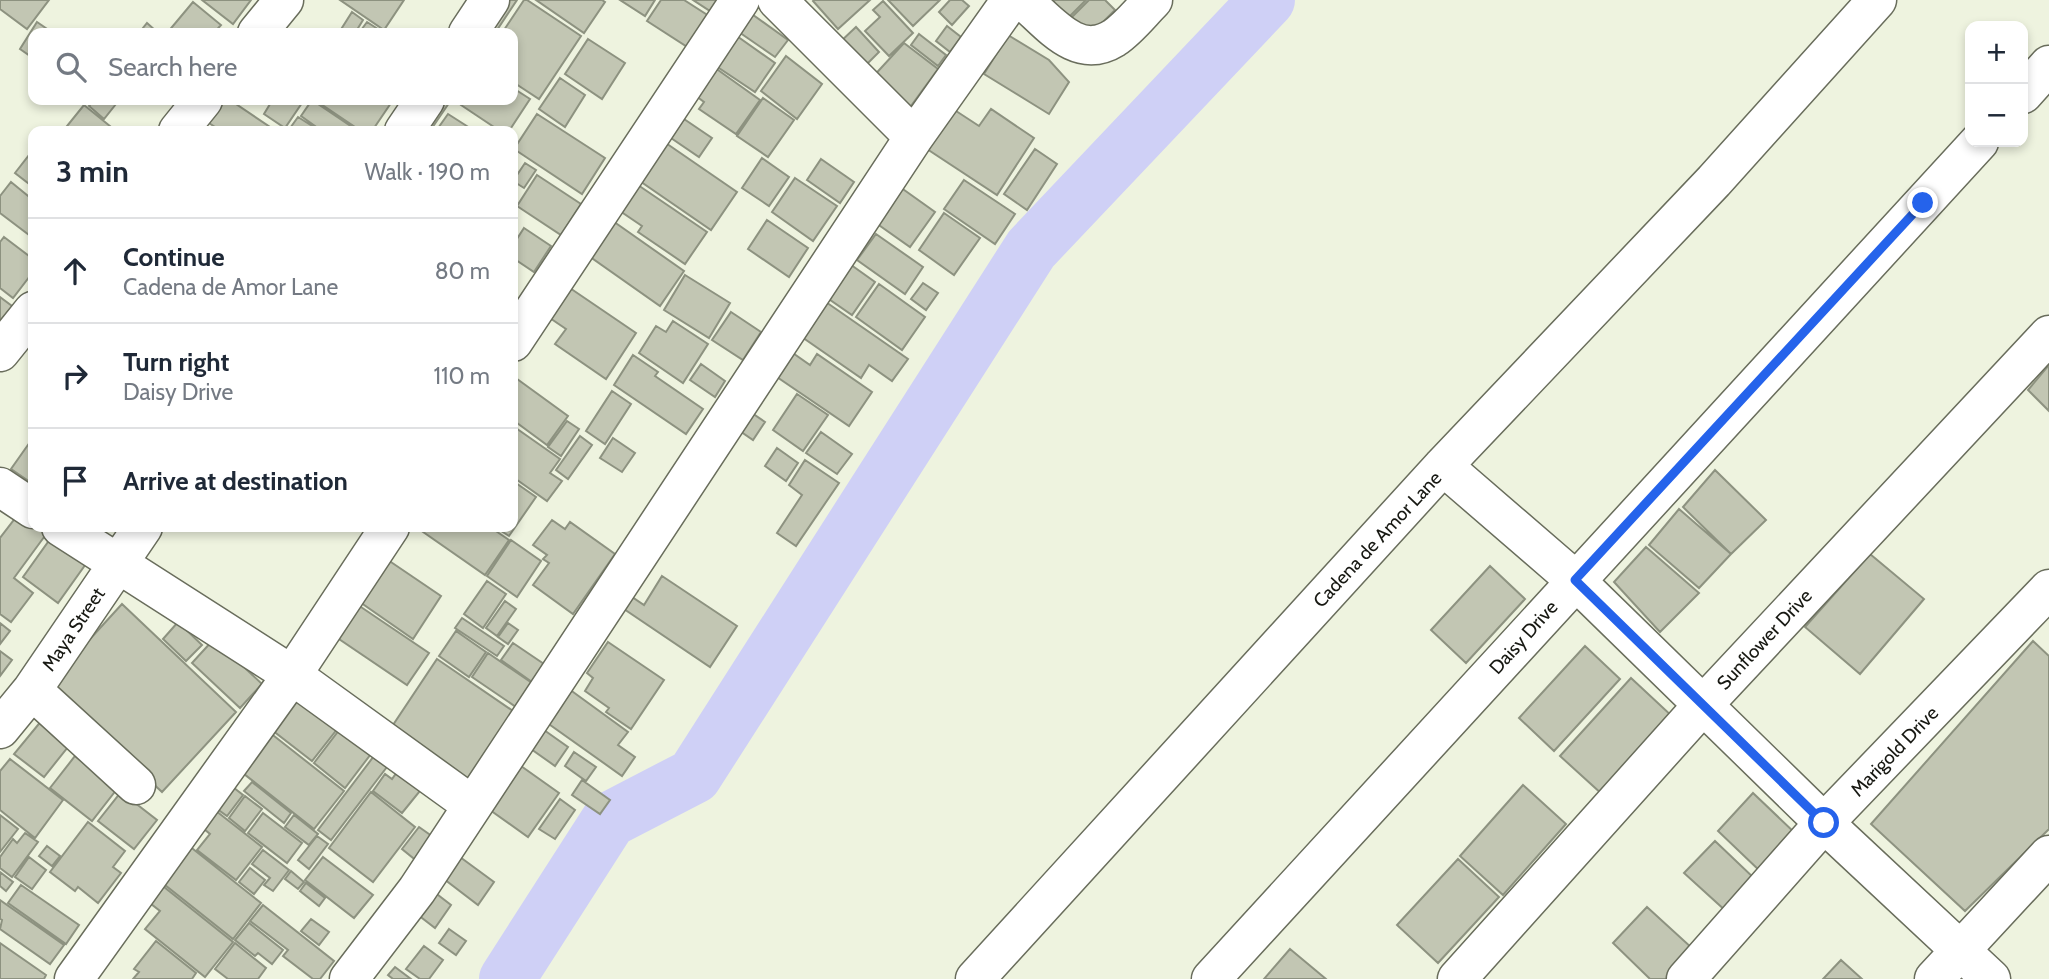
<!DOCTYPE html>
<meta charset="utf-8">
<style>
:root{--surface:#fff;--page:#f6f6f7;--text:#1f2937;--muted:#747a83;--line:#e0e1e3}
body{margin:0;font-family:Cabin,sans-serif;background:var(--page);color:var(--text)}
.controls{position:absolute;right:21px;top:21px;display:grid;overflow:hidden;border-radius:14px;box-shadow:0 4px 10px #0003}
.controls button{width:63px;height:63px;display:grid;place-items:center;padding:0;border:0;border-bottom:2px solid var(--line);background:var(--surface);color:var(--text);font:35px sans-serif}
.stop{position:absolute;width:21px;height:21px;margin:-16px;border:5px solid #2563eb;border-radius:50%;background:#fff}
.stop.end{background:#2563eb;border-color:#fff;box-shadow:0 2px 7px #0008}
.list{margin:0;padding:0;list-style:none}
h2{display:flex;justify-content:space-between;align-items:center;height:91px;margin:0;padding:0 28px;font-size:30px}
h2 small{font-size:23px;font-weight:400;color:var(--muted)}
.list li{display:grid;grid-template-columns:46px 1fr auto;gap:21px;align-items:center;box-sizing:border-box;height:105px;padding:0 28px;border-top:2px solid var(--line)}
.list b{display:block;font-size:26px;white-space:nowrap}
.list p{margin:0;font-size:23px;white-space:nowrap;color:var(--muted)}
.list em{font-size:23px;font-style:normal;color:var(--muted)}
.icon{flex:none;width:38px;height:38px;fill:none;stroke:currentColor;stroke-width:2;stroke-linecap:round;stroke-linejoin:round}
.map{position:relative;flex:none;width:2049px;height:979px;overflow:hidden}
.search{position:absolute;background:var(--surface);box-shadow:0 4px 10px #0003;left:28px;top:28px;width:490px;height:77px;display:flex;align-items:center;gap:18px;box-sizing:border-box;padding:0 24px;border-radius:14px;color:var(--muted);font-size:26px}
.panel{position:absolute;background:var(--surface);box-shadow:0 4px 10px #0003;left:28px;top:126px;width:490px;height:406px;border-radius:14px}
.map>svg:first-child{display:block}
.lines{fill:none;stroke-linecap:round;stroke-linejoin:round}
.river{stroke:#cfd0f6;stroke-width:56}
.building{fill:#c2c6b3;stroke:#8d9280;stroke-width:2}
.minor-casing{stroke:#696d5c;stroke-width:41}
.minor{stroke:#fff;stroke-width:38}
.route{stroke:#2563eb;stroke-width:9}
.labels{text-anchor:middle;stroke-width:6;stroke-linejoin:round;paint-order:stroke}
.street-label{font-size:19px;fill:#171812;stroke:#fff}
</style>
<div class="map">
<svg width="2049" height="979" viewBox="0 0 2049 979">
<rect width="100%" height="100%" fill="#eef3df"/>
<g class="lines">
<path class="river" d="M507,979L609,820L694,776L1031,249L1267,0"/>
</g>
<path class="building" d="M0,0H49L27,29L0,9Z
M202,0H251L233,24Z
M340,0H404L384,30Z
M492,0H517L495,33L478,22Z
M524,0H527L581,36L539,99L513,82V33H502Z
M536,0H602L605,2L584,33Z
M620,0H655L645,16Z
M661,0H684L709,16L689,48L647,21Z
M693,0H717L710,11Z
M814,0H870L838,29L813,1Z
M888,0H940L913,26Z
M950,0H962L969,6L952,25L939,12Z
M1055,0H1086L1067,19L1052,3Z
M1089,0H1105L1115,10L1086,39L1068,21Z
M883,1L913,33L889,56L865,31L880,17L873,10Z
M193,2L221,25L214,33H167Z
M352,12L363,20L355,33H343L340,31Z
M749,12L788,40L775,57L736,30Z
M37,22L53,33H33V58L20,49Z
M367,22L384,33H359Z
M147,23L156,31L154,33H139Z
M947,26L961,37L950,52L936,41Z
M856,27L879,52L863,68L839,43Z
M734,34L775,63L755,92L713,64Z
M919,34L946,55L938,66L911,45Z
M1008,35L1049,60L1069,82L1049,114L984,74Z
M588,39L625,63L602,99L565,74Z
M904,43L938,69L908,110L870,80Z
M786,56L822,84L797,119L761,91Z
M711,65L760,100L736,134L699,109L704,102L692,93Z
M560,78L585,95L565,127L539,109Z
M513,88L530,99L509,131H500L461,105L464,100H513Z
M763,98L794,120L768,157L737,136Z
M94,100H111L116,104L104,119L89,106Z
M215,100H230L276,131H221L203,119Z
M264,100H304L285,128L264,114L270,104Z
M312,100L358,131H322L301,116Z
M315,100H393L372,131H361Z
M430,100H451L430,131H409Z
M84,105L116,131H63Z
M953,109L979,126L991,109L1034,138L997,195L927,149Z
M448,114L473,130V131H436Z
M537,114L605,158L582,194L514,149Z
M298,117L320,131H288Z
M684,119L712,138L699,157L671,138Z
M660,139L737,192L711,230L634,177Z
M1035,149L1057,164L1027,210L1004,194Z
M33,150V187L15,173Z
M762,158L789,177L769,206L742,188Z
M821,159L854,182L840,203L807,180Z
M525,163L536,170L524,188L513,181Z
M537,175L581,204L561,235L517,206Z
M795,178L837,206L813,241L772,212Z
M964,180L1015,214L995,244L944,209Z
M11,182L33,200V238L0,213V196Z
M635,183L707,232L685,264L638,232L642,226L617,209Z
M900,187L935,212L910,247L876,223Z
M944,213L980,238L954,275L919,250Z
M610,219L684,271L660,306L586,254Z
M767,220L808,248L789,277L748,249Z
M524,228L551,246L534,272L513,258V245Z
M876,234L923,267L905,294L857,260Z
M4,237L33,259V272L13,298L0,288V242Z
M847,262L875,282L852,315L823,295Z
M685,275L730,303L709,338L664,310Z
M923,283L938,293L926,310L911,299Z
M564,284L636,333L606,379L555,344L566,329L544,314Z
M879,284L925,317L902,350L856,317Z
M0,297L16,309L0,330Z
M823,300L908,359L892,381L869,365L861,378L799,335Z
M731,312L761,332L743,360L712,340Z
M673,321L708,344L683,383L639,353L656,326L666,332Z
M790,351L810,365L817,354L872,392L849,426L774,375Z
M633,355L658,372L655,376L703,409L686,434L614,385Z
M701,364L725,381L715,397L690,380Z
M2049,365V411L2028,390Z
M513,376L568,416L547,445L513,420Z
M612,391L631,404L605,444L586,431Z
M797,394L828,415L803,451L773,430Z
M749,411L765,422L753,440L737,429Z
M567,421L579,429L561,456L548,447Z
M513,426L560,459L550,473L562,481L547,501L513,477Z
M821,432L852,454L837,474L806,453Z
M580,436L592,445L568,479L556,470Z
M613,438L635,453L622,472L600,458Z
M30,442L33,444V484L11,469Z
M777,448L798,463L786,481L765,466Z
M805,460L839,483L796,546L777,533L802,495L789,485Z
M1715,470L1766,520L1731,554L1683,507Z
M513,481L536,497L509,536L495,527H513Z
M1679,509L1731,554L1699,588L1649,545Z
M20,512L47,533L14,578L33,593L11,622L0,614V538Z
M552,520L565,529L570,522L615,554L573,614L533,585L549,563L543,559L547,555L533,545Z
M416,527H490L509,540L485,575Z
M53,535L88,561L58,603L23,577Z
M511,540L541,561L517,597L487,576Z
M1646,547L1699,593L1660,632L1614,582Z
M1870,554L1924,599L1860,674L1805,627Z
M385,558L441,596L413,639L357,600Z
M1490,566L1525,599L1466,663L1431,630Z
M662,576L737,626L710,667L621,607L629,595L644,605Z
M487,581L506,594L483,628L464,614Z
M505,601L516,609L497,636L486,628Z
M122,604L236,712L162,792L48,685Z
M358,605L429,653L407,685L336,637Z
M462,618L504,646L497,656L455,628Z
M178,622L202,645L186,661L163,639Z
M0,623L10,631L0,644Z
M508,623L518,630L508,644L498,637Z
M456,631L486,652L469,677L439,656Z
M214,639L262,684L240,708L192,663Z
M2033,641L2049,656V829L1965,911L1871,824Z
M608,642L664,680L631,729L606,712L609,708L585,691L593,678L587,673Z
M513,643L544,664L532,682L501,660Z
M1585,646L1620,679L1554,751L1519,718Z
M0,651L12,660L0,676Z
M488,653L532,683L516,707L472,677Z
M437,659L513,711L462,788L385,737Z
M1631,678L1674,718L1603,795L1560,756Z
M569,689L628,732L618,745L635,757L622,776L546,722Z
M298,696L338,728L312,761L272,730Z
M47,714L76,737L44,777L14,754Z
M343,725L374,750L345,788L314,763Z
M544,730L568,747L555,766L531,749Z
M269,732L344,791L314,829L239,770Z
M377,752L390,763L331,840L318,830Z
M574,752L596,767L586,781L565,766Z
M75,756L117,789L92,821L50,788Z
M10,759L63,800L35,838L0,810V771Z
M521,766L559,793L528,837L490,810Z
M400,768L424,786L402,813L373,791L385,774L392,779Z
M582,780L610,800L600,814L572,795Z
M252,782L291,813L284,823L244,791Z
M229,784L243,795L227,816L213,806Z
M1523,785L1566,824L1503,895L1460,856Z
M121,792L157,820L134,849L98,821Z
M371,792L415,827L373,882L329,848Z
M1753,793L1796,834L1761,872L1718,831Z
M245,796L262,809L245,831L229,818Z
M560,799L575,810L555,839L539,829Z
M211,807L262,847L236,880L197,850L210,834L198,824Z
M263,813L302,843L287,863L248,833Z
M0,815L18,829L0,852Z
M294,815L318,834L309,845L285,827Z
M88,822L125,851L113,867L121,873L98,903L78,887L75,891L50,872Z
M419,827L436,839L418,862L402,849Z
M25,833L38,842L12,877L0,868V857L13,839L17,843Z
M317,836L328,844L309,869L298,860Z
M1715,841L1756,880L1727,912L1684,873Z
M188,845L261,903L233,939L160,881Z
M47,846L60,856L52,866L39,856Z
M263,850L289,870L273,891L264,885L270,878L252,864Z
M29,857L46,870L32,889L15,877Z
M323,857L373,895L354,918L305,880Z
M460,857L494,882L478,905L444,879Z
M1458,859L1499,897L1438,963L1397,925Z
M250,868L265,880L254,894L239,882Z
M291,871L304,882L298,889L285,879Z
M0,872L13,882L6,891L0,886Z
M159,883L233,942L205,977L145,929L160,911L146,900Z
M306,883L325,898L319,906L300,891Z
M21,885L79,925L66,944L8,903Z
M429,888L451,905L435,928L413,911Z
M0,900L64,945L50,964L0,929L2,920L0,919Z
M263,905L334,961L320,979H313L283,956L288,950L250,921Z
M1647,907L1693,949L1666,979H1650L1613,943Z
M311,919L329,932L319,945L301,931Z
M249,923L283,950L272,964L258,953L255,956L235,940Z
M449,929L466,941L456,955L439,943Z
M156,941L196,973L192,979H133L139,972L134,969Z
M0,943L46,975L44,979H0Z
M235,943L266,968L258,979H228L215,969Z
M424,946L443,960L429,979H420L406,969Z
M1290,949L1326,979H1264Z
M1841,960L1862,979H1823Z
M395,967L411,979H393L388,975Z"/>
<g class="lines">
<defs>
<path id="minor" d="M777,0L914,137
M1023,0C1050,23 1077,61 1114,38C1129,28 1141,12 1153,0
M257,33L284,0
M468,33L490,0
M2023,94L2049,65
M178,131L203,100
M404,131L425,100
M513,342L740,0
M0,352L33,311
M1443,466L1575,580L1824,823L1991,979
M0,487L33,509
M61,527L292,675L472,805
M32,690L136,785
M0,729L32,690L143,527
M74,979L292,675L390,527
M349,979L417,890L914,137L1011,0
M975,979L1443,466L1714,181L1877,0
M1211,979L1979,142
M1457,979L1703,705L2049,335
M1686,979L1824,823L2049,589
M1934,979L2049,855"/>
</defs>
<use href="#minor" class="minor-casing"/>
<use href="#minor" class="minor"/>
</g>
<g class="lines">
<path class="route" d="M1824,823L1575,580L1923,203"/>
</g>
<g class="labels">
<g class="street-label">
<text transform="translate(1377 539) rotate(-47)" y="7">Cadena de Amor Lane</text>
<text transform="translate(73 629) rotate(-56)" y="7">Maya Street</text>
<text transform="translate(1523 637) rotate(-48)" y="7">Daisy Drive</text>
<text transform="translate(1764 639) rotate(-47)" y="7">Sunflower Drive</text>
<text transform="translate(1894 751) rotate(-46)" y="7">Marigold Drive</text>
</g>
</g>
</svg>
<div class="controls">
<button>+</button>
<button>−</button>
</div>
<div class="stop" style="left:1824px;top:823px"></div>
<div class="stop end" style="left:1923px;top:203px"></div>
<div class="search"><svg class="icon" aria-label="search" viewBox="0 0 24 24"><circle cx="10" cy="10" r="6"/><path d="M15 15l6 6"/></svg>Search here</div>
<section class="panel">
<h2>3 min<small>Walk · 190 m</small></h2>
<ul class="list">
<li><svg class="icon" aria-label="ahead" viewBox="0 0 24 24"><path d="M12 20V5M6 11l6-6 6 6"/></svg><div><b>Continue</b><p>Cadena de Amor Lane</p></div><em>80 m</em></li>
<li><svg class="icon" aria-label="right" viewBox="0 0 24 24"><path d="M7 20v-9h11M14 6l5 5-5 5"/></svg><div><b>Turn right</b><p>Daisy Drive</p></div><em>110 m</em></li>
<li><svg class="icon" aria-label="arrive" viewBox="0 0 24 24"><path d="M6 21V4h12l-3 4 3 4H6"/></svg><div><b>Arrive at destination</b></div></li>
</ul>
</section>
</div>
